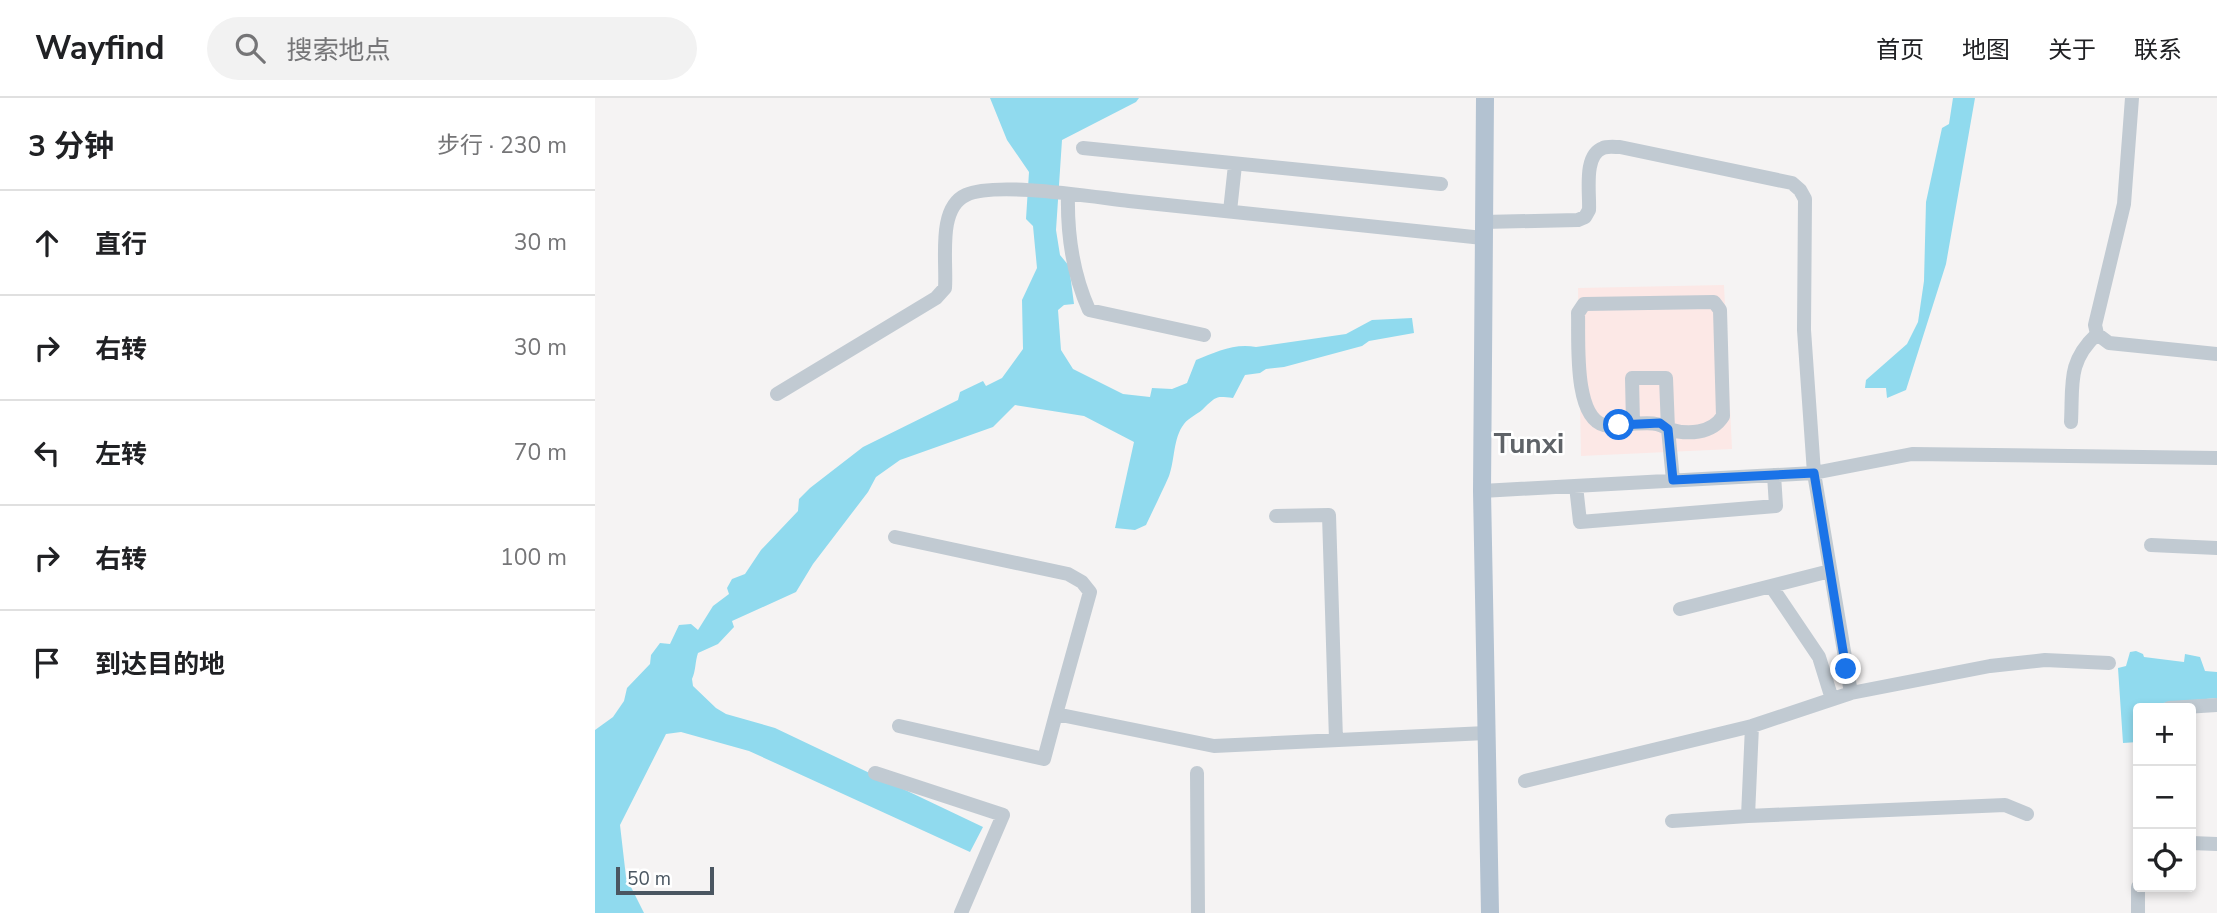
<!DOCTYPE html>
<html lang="zh">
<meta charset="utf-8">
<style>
:root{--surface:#fff;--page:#f2f2f2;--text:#202124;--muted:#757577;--line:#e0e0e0}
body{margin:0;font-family:"Nunito Sans","Noto Sans SC",sans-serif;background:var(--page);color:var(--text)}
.controls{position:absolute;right:21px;bottom:21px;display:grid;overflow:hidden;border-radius:7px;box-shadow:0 4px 10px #0003}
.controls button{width:63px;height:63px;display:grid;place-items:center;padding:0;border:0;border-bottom:2px solid var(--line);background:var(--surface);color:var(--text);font:35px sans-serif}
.scale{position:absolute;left:21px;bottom:18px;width:98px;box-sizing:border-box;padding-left:7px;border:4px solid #4a5661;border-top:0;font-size:19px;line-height:24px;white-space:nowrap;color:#4a5661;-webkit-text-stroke:5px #fff;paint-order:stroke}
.stop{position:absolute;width:21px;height:21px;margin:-16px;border:5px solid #1a73e8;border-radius:50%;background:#fff}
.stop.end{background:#1a73e8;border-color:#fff;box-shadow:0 2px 7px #0008}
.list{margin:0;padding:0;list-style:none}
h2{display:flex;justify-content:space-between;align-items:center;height:91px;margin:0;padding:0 28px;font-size:30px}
h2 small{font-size:23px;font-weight:400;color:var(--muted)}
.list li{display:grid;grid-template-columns:46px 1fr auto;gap:21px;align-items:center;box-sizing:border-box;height:105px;padding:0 28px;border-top:2px solid var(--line)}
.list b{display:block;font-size:26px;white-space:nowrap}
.list em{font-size:23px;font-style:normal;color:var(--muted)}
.icon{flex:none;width:38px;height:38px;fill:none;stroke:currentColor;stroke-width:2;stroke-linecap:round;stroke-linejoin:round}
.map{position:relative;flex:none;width:1622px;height:815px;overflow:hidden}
header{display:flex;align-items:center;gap:42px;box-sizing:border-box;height:98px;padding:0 35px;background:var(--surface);border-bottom:2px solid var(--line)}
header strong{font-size:33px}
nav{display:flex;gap:38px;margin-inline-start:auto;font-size:24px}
.search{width:490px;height:63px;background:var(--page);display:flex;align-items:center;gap:18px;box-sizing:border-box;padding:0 24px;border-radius:38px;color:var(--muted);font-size:26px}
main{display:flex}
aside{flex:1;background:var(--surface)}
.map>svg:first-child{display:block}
.medical{fill:#fce8e6}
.water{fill:#90daee}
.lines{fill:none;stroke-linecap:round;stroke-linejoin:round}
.minor{stroke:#c1cad2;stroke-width:14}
.major{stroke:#b3c2d1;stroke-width:18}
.route{stroke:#1a73e8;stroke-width:9}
.labels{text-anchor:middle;stroke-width:5;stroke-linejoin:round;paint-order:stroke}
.quarter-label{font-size:28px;font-weight:bold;fill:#5f6368;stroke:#fff}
</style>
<header>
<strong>Wayfind</strong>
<div class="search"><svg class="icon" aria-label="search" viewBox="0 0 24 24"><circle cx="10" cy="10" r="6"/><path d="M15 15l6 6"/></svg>搜索地点</div>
<nav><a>首页</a><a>地图</a><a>关于</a><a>联系</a></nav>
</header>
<main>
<aside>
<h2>3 分钟<small>步行 · 230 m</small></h2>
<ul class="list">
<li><svg class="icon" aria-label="ahead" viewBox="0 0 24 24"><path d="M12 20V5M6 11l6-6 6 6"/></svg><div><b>直行</b></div><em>30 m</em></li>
<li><svg class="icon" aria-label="right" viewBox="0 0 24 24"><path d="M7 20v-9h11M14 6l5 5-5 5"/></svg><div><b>右转</b></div><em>30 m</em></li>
<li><svg class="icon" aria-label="left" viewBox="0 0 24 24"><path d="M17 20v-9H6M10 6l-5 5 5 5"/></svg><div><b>左转</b></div><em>70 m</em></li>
<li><svg class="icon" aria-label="right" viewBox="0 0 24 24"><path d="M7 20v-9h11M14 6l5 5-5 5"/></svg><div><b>右转</b></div><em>100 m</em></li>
<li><svg class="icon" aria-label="arrive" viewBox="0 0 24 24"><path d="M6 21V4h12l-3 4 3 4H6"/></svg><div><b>到达目的地</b></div></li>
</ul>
</aside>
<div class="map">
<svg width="1622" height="815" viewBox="0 0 1622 815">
<rect width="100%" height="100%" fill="#f5f3f3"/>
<path class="medical" d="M1129,187L1137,351L986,358L983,190Z"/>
<path class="water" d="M395,0H544L541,4L467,42L461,132L465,157L474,168L479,206L469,207L463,212L466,252L478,271L528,296L555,299L557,290L577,291L592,285L601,262C621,254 639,245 661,249L751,236L777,222L817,220L819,235L774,243L767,248L689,269L671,271L665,275L650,277L638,300C621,298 622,298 610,309C604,316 594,319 589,326C578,340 580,362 574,378C567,394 559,410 551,427L540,432L520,430L539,344L489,318L420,307L398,329L305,362L281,379L273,394L218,466L201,494L137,523L139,529L123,546L103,555C100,564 101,572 97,581L98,588L121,610L131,616L180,630L388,729L375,754L154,653L86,634L71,636L25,727L31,779L49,815H0V632L18,619L29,603L32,590L55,566L56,557L65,545L75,546L84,527L96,526L103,532L118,508L134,496L132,490L137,481L150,476L166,452L203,413L204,401L215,390L268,349L363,302L365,294L388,283L391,288L407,280L428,251L427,202L442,170L438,128L431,121L434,74L412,42Z
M1358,0H1380L1351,166L1311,292L1292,300L1291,290H1270L1271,282L1312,246L1323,224L1329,183L1331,104L1347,30L1354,26Z
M1541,553L1548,556L1549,559L1589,564L1590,556L1605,559L1610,573L1622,574V600L1568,605L1562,610H1543V644L1528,645L1523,570L1531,568L1535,554Z"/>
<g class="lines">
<path class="minor" d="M1537,0L1529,106L1500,227L1502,236L1514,245L1622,256
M488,50L846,86
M473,96C472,137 477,174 494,212L609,237
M635,113L640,67
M888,124L983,122L990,119L994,112C995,95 988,57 1008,50C1012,48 1020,49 1025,49L1197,85L1205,92L1210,101L1209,232L1219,375L1256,595L1395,568L1450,562L1514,565
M182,296L341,200L350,190C352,163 342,110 371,97C401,83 498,99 534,103C652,115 770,127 888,140
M1476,324C1478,286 1472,264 1502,236
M1038,326L1037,280H1071L1073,331C1092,337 1117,336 1128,318L1125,212L1119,204L989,206L983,215C984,240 978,319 1009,327C1015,329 1025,327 1031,326C1046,326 1061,322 1073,331L1078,382
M981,388L985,424L1181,408L1179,377
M887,393L1219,375L1317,356L1622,360
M681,418L734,417L741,642
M300,439L473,476L487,484L495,494L461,616L619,648L891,635
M1556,447L1622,450
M1176,488L1224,559L1237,601
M1085,511L1235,473
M1574,610L1622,607
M304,628L449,661L461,616
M1157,628L1153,718L1410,707L1432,716
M280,675L408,717L366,815
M602,675L603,815
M930,683L1157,628L1256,595
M1077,723L1153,718
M1596,745L1622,746
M1543,815V789"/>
<path class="major" d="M890,0L887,393L895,815"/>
</g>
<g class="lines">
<path class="route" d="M1024,327L1065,325L1073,331L1078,382L1219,375L1251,571"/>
</g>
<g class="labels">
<g class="quarter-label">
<text x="934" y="355">Tunxi</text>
</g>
</g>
</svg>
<div class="controls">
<button>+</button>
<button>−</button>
<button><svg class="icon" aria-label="locate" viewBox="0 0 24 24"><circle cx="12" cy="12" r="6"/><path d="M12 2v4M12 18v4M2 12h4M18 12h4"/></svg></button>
</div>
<div class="scale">50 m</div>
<div class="stop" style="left:1024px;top:327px"></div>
<div class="stop end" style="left:1251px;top:571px"></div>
</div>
</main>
